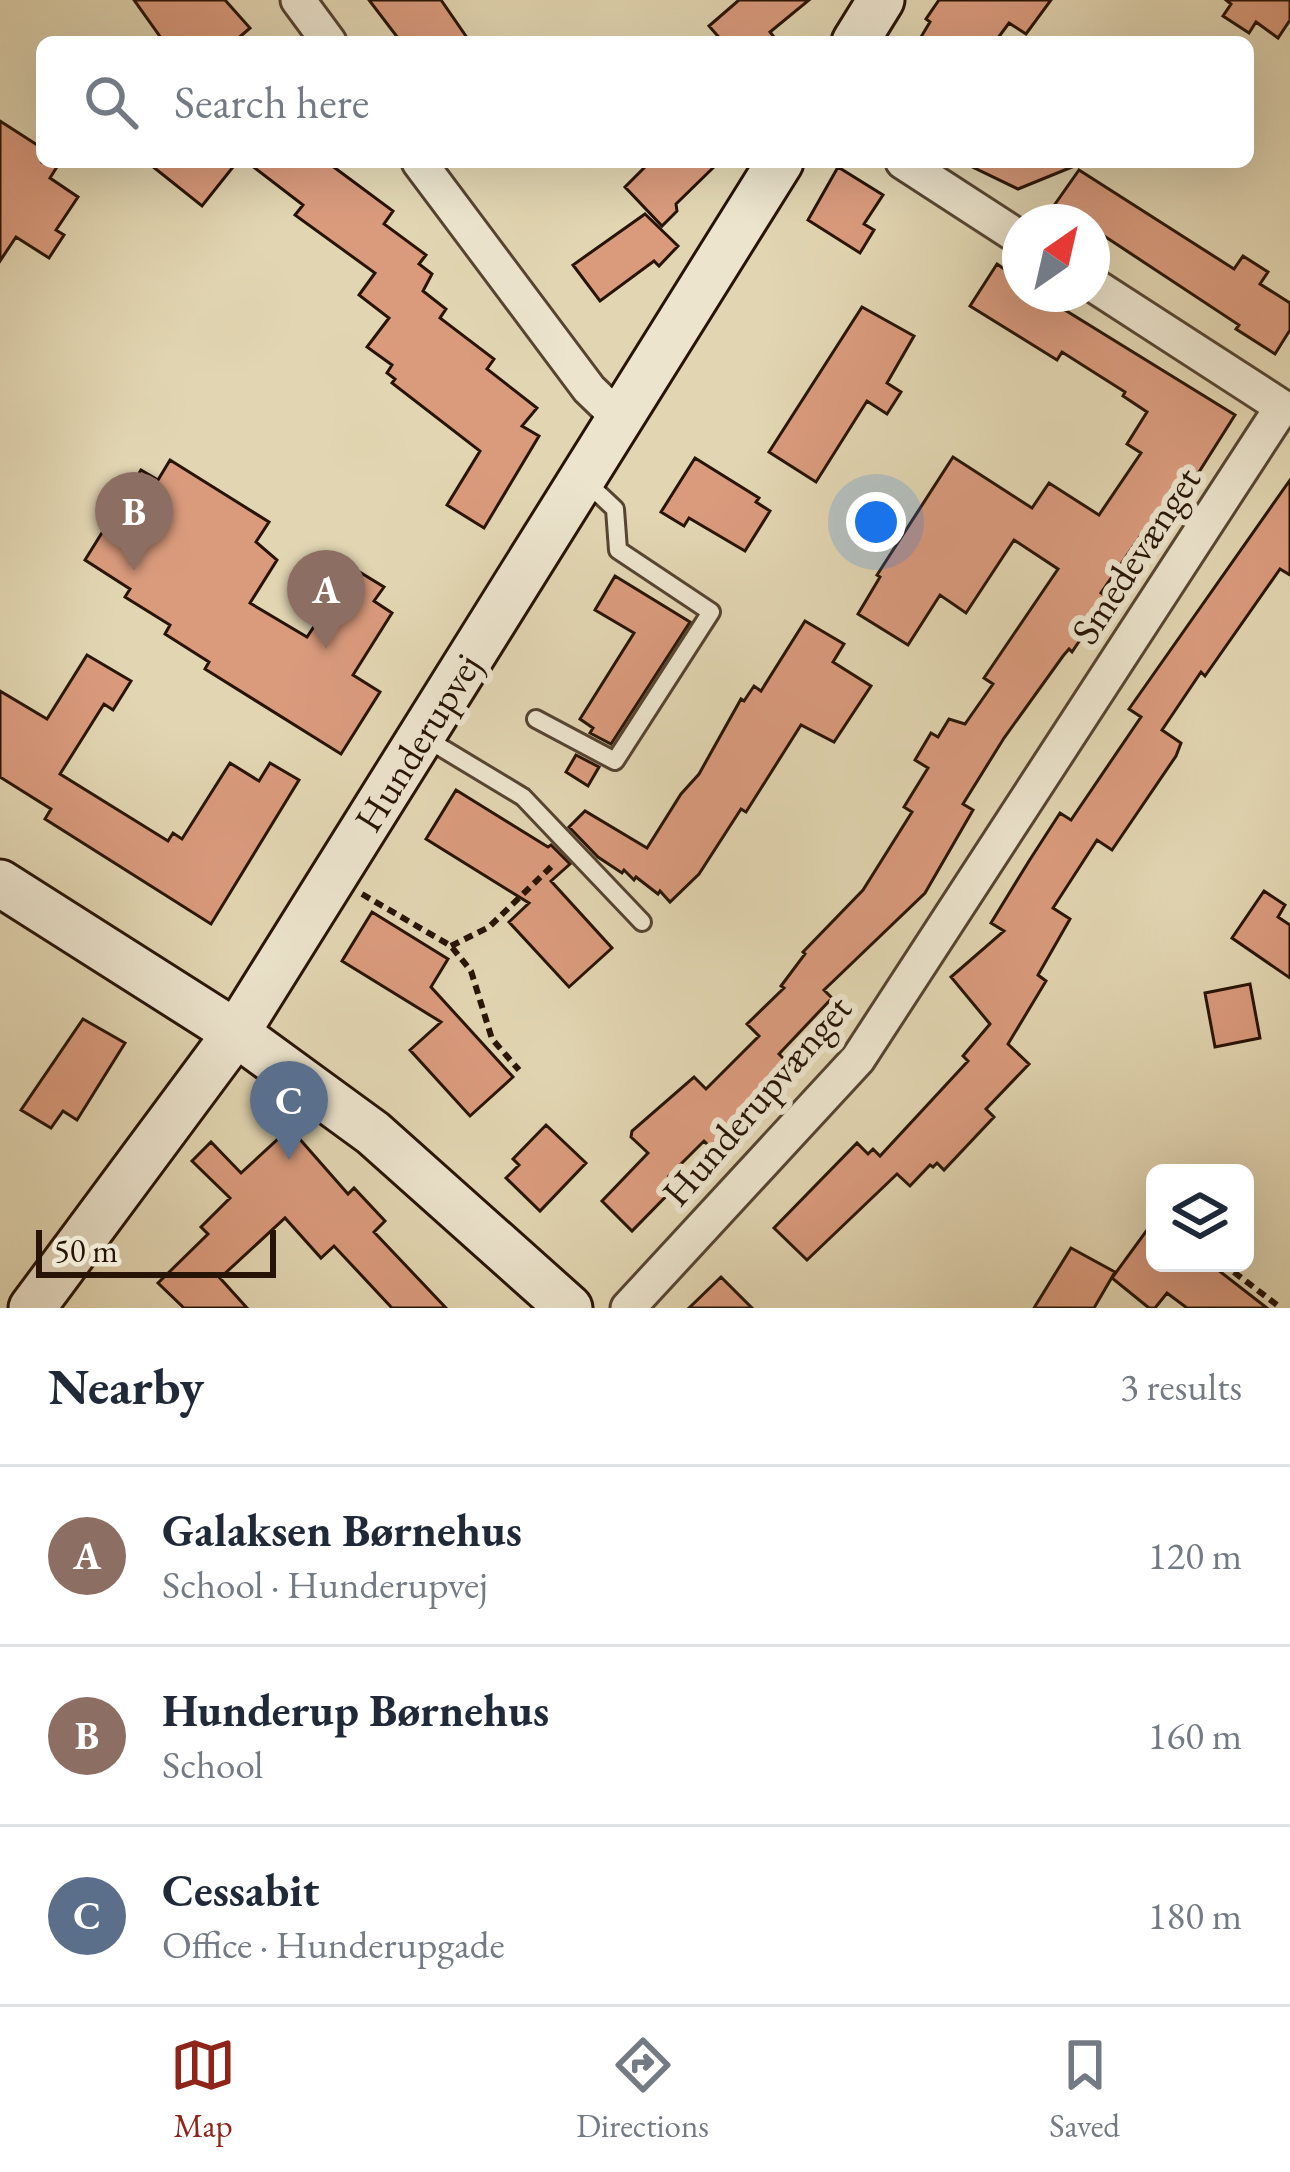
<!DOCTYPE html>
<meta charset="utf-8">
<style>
:root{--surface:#fff;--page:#f2f2f3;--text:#1f2937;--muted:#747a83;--line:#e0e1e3;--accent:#8f2418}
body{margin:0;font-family:"EB Garamond",serif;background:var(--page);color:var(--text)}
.controls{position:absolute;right:36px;bottom:36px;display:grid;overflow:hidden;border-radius:18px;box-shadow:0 12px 48px #0002}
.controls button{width:108px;height:108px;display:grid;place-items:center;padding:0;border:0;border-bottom:3px solid var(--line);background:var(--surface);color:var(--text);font:60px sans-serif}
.compass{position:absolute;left:1002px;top:204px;width:108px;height:108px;border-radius:50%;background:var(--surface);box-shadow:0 12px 48px #0002;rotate:34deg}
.scale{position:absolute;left:36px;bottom:30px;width:240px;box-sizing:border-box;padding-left:12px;border:6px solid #281406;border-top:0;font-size:33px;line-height:42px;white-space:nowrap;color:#281406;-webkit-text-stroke:9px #ece4cd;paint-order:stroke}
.you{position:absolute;left:876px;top:522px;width:42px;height:42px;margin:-30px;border:9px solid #fff;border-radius:50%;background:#1a73e8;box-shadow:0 0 0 18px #1a73e833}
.badge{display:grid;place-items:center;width:78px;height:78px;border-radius:50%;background:var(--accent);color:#fff;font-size:39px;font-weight:700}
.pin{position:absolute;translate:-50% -99px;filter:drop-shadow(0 3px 6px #0008)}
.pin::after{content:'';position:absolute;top:63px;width:42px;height:36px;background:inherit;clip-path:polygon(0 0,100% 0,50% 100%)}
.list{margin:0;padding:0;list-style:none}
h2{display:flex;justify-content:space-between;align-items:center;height:156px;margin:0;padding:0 48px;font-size:51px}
h2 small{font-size:39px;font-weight:400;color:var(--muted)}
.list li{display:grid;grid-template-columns:78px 1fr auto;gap:36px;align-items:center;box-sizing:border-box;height:180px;padding:0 48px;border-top:3px solid var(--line)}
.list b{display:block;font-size:45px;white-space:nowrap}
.list p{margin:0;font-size:39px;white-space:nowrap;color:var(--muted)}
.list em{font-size:39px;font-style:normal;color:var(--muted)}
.icon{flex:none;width:66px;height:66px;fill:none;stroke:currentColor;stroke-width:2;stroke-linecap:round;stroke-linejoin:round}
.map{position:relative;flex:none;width:1290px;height:1308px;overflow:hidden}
.search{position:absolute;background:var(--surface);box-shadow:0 12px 48px #0002;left:36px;right:36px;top:36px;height:132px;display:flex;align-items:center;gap:30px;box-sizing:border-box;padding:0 42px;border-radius:18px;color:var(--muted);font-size:45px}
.sheet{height:696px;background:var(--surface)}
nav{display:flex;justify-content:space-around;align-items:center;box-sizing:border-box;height:168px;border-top:3px solid var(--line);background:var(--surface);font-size:33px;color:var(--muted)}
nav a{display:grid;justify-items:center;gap:6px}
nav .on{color:var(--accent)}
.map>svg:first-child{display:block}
.building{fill:#da9b7d;stroke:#281406;stroke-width:3}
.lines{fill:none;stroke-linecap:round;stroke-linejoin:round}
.lane-casing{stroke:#564431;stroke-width:22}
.street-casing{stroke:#564431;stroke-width:39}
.secondary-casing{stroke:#281406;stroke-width:51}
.path{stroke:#281406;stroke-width:6;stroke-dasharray:9 6;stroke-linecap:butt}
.lane{stroke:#ece4cd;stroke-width:16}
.street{stroke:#ece4cd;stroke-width:33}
.secondary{stroke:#ece4cd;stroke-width:45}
.labels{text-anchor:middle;stroke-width:12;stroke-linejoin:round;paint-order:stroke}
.street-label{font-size:39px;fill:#281406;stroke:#ece4cd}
</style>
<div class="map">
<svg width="1290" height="1308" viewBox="0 0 1290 1308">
<rect width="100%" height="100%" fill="#e2d6b2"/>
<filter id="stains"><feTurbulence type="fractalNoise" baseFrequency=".00167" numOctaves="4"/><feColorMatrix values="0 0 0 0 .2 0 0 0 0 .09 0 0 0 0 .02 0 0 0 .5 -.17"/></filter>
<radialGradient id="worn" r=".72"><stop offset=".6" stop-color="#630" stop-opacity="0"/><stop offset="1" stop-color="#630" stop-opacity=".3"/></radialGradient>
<path class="building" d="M134,0H225L250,28L234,42H164Z
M369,0H441L470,42H401Z
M739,0H809L770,32L778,42H723L709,26Z
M939,0H1051L1026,34L1009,23L995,42H918L930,22L926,19Z
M1226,0H1290V20L1278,38L1256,22L1249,33L1223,16L1231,4Z
M0,121L42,148V162H60L50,178L78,197L56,230L64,235L49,258L16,237L0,261Z
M147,162H237L202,206Z
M247,162H327L393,211L384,224L426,255L419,264L432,274L423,291L446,309L440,318L494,359L487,369L537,408L522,426L539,436L484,528L447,505L480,451L392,383L395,379L387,373L392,365L367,347L389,318L359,295L375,273L295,215L303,205Z
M650,162H719L676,204L677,211L662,226L625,187Z
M962,162H1082V163L1018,189Z
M838,167L883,195L864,224L874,230L860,253L808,220Z
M1079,170L1234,269L1243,256L1268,272L1260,284L1290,303V330L1275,354L1236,329L1239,325L1092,228V222H1077L1053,207Z
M645,214L678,246L659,266L654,261L600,301L573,265Z
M997,264L1020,280V294H1039L1235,415L1156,540L1143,532L1101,593L1108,598L1072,652L1069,649L1063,656L1004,738L963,804L973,810L925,893L824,990L832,998L779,1054L794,1069L714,1151L704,1141L669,1176L678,1184L632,1231L602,1201L648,1153L631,1137L632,1131L694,1077L706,1089L759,1036L747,1024L784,988L781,986L805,954L803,952L863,890L912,812L904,807L928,768L915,760L931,733L938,737L949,719L965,724L993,684L984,678L1058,569L1014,540L966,613L940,595L908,645L858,614L880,577L877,575L953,457L1032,508L1049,483L1099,515L1141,453L1127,444L1147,412L1123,396L1125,392L1062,352L1057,360L970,306Z
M862,307L914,336L887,383L901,392L887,414L867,401L816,482L769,452Z
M695,458L759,498L756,502L770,511L745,551L689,518L684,526L661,512Z
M170,460L269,522L256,542L277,560L250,603L307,637L353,568L384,587L374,601L392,613L353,675L380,692L341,754L205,669L209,662L165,634L170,625L125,597L130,589L85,560L141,470L158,480Z
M1290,480V575L1280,569L1205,676L1201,672L1162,730L1181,743L1176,756L1112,850L1097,840L1053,908L1070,919L1038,975L1046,981L1008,1044L1029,1064L986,1109L994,1117L944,1170L937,1163L933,1167L930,1165L910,1186L897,1174L807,1260L774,1228L857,1143L868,1154L873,1149L880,1156L968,1061L963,1056L990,1024L951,977L1004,931L991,923L1029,861L1060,813L1071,820L1141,717L1129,709Z
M615,576L690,622L611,744L590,733L593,728L580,719L634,633L595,610Z
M805,621L844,644L833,662L871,686L834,742L801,725L746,812L741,809L699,874L670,902L660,891L658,894L636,877L634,880L624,870L622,873L598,857L569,827L585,811L647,848L681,794L699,774L741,699L744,701L754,686L761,691Z
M87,655L131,681L113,710L104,704L60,774L168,841L173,833L182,839L230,763L259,781L270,763L299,780L211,924L45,819L51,809L0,777V691L47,719Z
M576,755L599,767L588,786L566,772Z
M456,790L548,847L551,845L570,864L551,881L612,948L569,987L509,922L529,903L426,839Z
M1264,891L1285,905L1278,917L1290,925V978L1232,938Z
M372,912L448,959L431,987L513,1077L470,1116L410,1050L441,1022L342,961Z
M1250,984L1260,1038L1215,1047L1205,993Z
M83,1019L125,1043L77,1120L63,1111L51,1128L21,1110Z
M546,1125L586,1163L540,1211L506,1178L519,1165L513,1159Z
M290,1128L348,1194L354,1188L385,1221L374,1232L446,1308H392L334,1246L321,1258L285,1218L220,1278L247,1308H184L158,1283L208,1234L201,1227L230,1198L192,1161L211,1142L241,1173Z
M1155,1219V1263H1209L1267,1308H1187L1167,1293L1155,1308H1149L1112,1278Z
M1071,1248L1115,1272L1094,1308H1034Z
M721,1277L752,1308H689Z"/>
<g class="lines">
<defs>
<path id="lane" d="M536,719L615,761L711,612L618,550L615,509L582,478
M422,736L523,797L642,922"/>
<path id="street" d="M298,0L329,42
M419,162L589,389L619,418
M903,162L1020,238
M628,1308L858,1059L1282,407L1092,284"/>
<path id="secondary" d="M855,42L881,0
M0,883L236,1033L373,1133L569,1308
M32,1308L236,1033L780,162"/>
</defs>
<use href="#lane" class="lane-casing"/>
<use href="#street" class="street-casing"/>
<use href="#secondary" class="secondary-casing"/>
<path class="path" d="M362,894L451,946L471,971L492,1039L519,1070
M451,946L489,927L555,863
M1222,1263L1281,1308"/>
<use href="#lane" class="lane"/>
<use href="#street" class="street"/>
<use href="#secondary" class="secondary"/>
</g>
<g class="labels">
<g class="street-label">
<text transform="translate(1135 555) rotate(-57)" y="14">Smedevænget</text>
<text transform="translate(417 742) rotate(-58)" y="14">Hunderupvej</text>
<text transform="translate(756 1100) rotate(-49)" y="14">Hunderupvænget</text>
</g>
</g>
<rect width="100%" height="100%" filter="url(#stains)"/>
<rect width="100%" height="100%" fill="url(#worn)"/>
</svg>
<div class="controls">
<button><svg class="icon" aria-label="layers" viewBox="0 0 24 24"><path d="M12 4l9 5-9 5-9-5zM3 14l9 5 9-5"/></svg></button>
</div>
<svg class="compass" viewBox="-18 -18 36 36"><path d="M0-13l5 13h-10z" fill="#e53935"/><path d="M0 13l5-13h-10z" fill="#747a83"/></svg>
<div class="scale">50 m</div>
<div class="you"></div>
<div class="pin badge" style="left:326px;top:649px;background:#8d6e63">A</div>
<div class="pin badge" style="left:134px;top:571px;background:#8d6e63">B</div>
<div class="pin badge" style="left:289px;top:1160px;background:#5c6f8a">C</div>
<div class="search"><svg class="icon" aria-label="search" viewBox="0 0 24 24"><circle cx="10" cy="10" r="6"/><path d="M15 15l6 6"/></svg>Search here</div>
</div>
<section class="sheet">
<h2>Nearby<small>3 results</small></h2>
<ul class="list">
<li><span class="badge" style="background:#8d6e63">A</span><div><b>Galaksen Børnehus</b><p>School · Hunderupvej</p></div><em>120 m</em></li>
<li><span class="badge" style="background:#8d6e63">B</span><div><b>Hunderup Børnehus</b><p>School</p></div><em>160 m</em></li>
<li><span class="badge" style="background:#5c6f8a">C</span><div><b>Cessabit</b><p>Office · Hunderupgade</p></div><em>180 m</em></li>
</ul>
</section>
<nav>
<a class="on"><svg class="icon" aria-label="map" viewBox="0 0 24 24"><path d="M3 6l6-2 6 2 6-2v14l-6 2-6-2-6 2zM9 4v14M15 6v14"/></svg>Map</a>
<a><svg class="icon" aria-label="directions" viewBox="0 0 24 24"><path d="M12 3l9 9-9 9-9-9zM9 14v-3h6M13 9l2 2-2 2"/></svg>Directions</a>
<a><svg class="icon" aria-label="saved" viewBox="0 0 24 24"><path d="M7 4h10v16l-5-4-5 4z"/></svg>Saved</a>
</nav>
